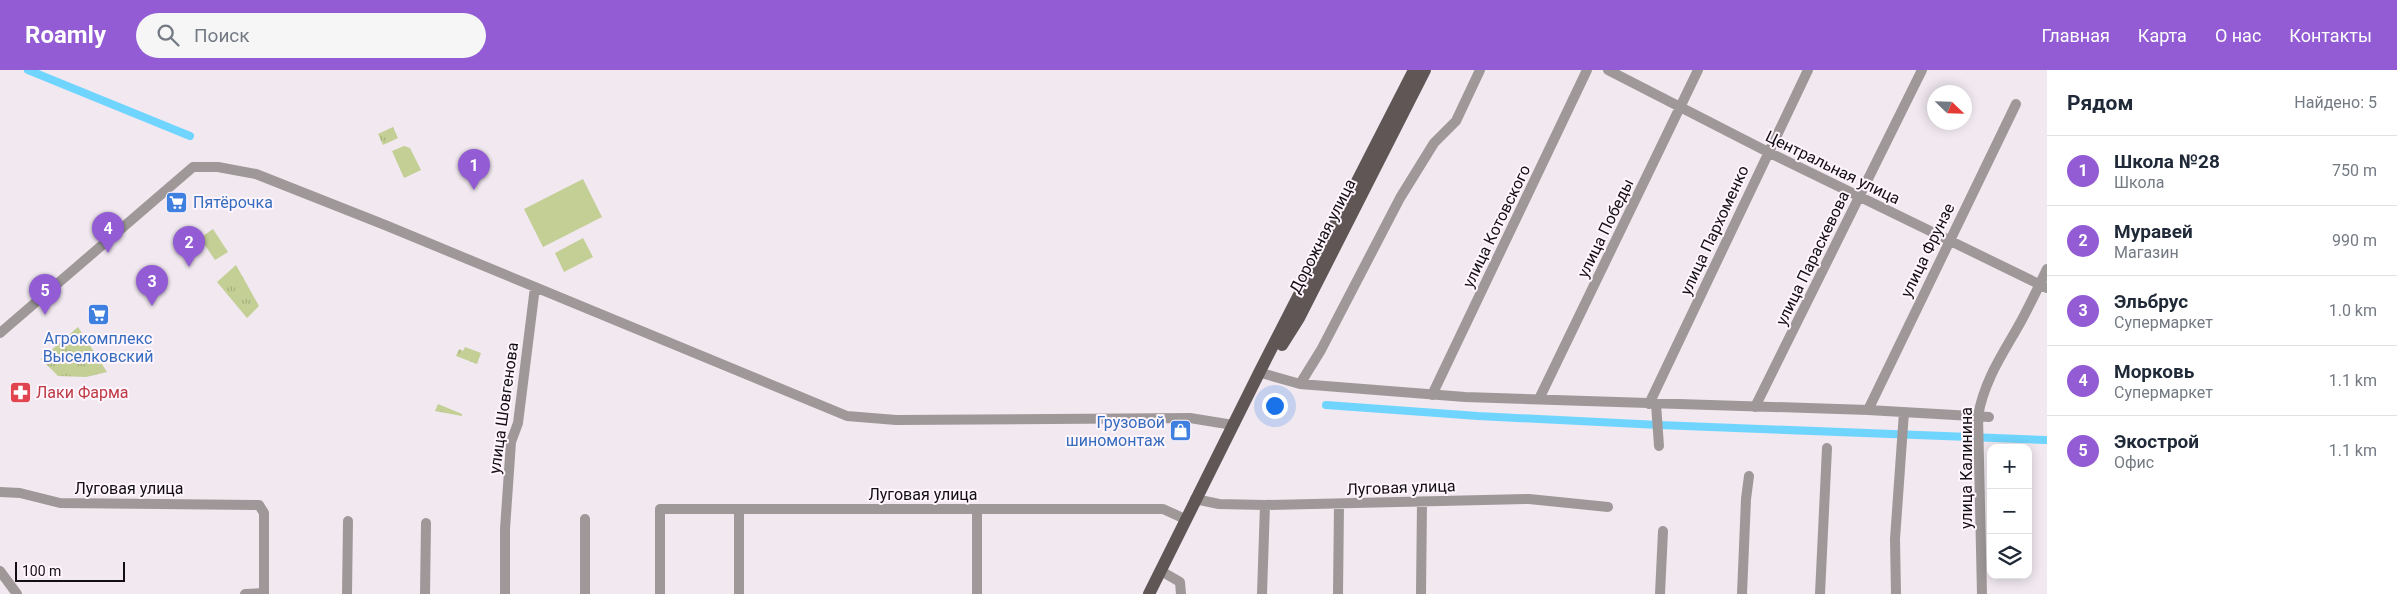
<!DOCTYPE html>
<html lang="ru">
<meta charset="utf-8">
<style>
:root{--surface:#fff;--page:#f6f6f7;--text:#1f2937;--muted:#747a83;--line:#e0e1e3;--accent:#935cd4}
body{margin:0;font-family:Roboto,sans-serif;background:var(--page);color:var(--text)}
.controls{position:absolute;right:15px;bottom:15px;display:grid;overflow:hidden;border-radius:10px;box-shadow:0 2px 12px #0003}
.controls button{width:45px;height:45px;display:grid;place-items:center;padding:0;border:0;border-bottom:1px solid var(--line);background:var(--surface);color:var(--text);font:25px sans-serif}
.compass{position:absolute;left:1927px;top:15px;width:45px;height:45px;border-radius:50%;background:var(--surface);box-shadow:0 2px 12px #0003;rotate:113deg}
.scale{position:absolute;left:15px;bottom:12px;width:110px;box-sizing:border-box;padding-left:5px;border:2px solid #120f12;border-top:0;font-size:14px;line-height:18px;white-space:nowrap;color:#120f12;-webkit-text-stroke:4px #fef5fd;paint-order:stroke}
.you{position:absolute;left:1274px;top:335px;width:18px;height:18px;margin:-12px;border:4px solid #fff;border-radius:50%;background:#1a73e8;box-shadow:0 0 0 8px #1a73e833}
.badge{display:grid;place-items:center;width:32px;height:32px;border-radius:50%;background:var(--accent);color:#fff;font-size:16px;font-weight:700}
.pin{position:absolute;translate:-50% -41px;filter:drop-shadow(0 1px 2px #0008)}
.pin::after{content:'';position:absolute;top:26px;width:18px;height:15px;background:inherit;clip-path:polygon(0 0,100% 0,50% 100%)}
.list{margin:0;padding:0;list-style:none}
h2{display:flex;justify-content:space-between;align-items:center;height:65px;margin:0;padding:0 20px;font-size:21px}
h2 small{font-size:16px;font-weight:400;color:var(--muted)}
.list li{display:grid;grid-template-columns:32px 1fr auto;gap:15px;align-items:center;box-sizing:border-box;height:70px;padding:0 20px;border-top:1px solid var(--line)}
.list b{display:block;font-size:19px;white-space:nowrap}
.list p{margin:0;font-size:16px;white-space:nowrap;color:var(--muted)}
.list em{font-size:16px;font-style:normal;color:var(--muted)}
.icon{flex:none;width:28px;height:28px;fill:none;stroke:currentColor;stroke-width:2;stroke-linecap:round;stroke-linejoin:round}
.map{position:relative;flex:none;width:2047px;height:524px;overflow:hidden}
header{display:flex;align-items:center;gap:30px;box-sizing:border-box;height:70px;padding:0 25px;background:var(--accent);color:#fff}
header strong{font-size:24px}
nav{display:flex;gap:28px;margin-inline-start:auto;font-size:18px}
.search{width:350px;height:45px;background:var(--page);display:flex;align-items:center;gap:12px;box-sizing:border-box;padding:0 18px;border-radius:28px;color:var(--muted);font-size:19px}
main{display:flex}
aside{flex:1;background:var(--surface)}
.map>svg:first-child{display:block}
.grass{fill:#c3cf94}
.park{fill:url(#park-tufts)}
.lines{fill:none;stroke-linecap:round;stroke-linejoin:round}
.canal{stroke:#70d5fe;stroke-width:8}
.minor{stroke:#9e9998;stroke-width:10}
.major{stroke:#5f5655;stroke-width:12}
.labels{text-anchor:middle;stroke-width:4;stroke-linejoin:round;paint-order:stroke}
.street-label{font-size:16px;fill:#120f12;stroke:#fef5fd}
.shop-label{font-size:16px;fill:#366cbe;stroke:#fef5fd;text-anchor:start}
.health-label{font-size:16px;fill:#be3a42;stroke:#fef5fd;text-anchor:start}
</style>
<header>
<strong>Roamly</strong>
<div class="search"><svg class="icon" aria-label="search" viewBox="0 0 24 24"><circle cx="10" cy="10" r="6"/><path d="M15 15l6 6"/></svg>Поиск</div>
<nav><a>Главная</a><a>Карта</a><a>О нас</a><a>Контакты</a></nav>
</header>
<main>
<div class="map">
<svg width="2047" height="524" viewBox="0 0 2047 524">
<defs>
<pattern id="park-tufts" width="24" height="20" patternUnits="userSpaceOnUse" patternTransform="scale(1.25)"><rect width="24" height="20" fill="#c3cf94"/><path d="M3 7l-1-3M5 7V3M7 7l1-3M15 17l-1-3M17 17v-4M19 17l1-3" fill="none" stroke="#a6b17f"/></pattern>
</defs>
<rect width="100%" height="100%" fill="#f1e8f0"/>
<path class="grass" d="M404,76L410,78L421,100L404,108L392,81Z
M583,109L602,147L543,177L524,139Z
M213,159L228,182L215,190L200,168Z
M583,168L593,187L564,202L555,183Z"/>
<path class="park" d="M393,57L398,68L383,75L378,64Z
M236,195L259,236L247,248L217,212Z
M78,257L107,302L86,307L58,306L41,289Z
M465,277L481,283L477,294L456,286L459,279L463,281Z
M438,334L462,344V346L435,341Z"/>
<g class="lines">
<path class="canal" d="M28,0L190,66
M1326,335L1478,346L1659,355L2045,370"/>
<path class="minor" d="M1608,0L1768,82L2047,218
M0,263L193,97H218L256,104L385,155L847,346L896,350L1190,348L1233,355
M1265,304L1300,314L1465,327L1868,340L1989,347
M1300,314L1321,280L1400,128L1434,73L1456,51L1480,0
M1432,325L1587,0
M1539,329L1698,0
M1649,334L1808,0
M1656,334L1659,376
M1755,337L1922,0
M1868,340L2016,34
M0,422L20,423L60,433L259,435L264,443V524
M1195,429L1219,434L1265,435L1529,429L1608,437
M0,501L17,524
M1161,501L1180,512L1181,524
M245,524L264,523
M347,524L348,451
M425,524L426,453
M505,524V459L511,372L518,353L535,217
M585,524V449
M660,524V439H1163L1185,449
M739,524V440
M977,524V439
M1262,524L1265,435
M1338,524L1339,435
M1421,524L1422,432
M1660,524L1663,461
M1742,524L1746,429L1749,406
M1820,524L1827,378
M1896,524L1895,469L1904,342
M1982,524L1978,346C1984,311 2002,285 2019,255C2029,237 2038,218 2047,199"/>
<path class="major" d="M1282,275L1299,248L1425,0
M1149,524L1261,299L1414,0"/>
</g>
<defs>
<symbol id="supermarket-square" viewBox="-11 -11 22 22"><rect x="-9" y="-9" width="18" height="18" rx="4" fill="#3f7fe0" stroke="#fef5fd"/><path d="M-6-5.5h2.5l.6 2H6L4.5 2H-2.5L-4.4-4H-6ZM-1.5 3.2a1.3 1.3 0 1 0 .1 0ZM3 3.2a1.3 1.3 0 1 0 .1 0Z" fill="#fff"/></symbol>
<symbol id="pharmacy-square" viewBox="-11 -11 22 22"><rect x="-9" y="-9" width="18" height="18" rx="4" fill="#e0444e" stroke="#fef5fd"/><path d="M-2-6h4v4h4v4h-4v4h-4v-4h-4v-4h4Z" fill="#fff"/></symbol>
<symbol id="shop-square" viewBox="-11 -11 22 22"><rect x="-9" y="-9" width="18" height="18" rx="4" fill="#3f7fe0" stroke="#fef5fd"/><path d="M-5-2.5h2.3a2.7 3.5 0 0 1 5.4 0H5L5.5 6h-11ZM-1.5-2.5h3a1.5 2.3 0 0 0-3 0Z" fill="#fff"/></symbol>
</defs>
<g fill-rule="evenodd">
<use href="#supermarket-square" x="164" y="120" width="25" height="25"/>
<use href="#supermarket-square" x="86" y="232" width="25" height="25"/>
<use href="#pharmacy-square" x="8" y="310" width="25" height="25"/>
<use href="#shop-square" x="1168" y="348" width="25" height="25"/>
</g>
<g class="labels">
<g class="street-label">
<text transform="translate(1833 97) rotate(26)" y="6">Центральная улица</text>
<text transform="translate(1496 156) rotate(-64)" y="6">улица Котовского</text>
<text transform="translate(1605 158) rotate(-64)" y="6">улица Победы</text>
<text transform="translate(1714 160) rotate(-65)" y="6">улица Пархоменко</text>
<text transform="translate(1322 166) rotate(-63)" y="6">Дорожная улица</text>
<text transform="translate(1927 180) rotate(-64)" y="6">улица Фрунзе</text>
<text transform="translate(1812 188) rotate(-64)" y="6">улица Параскевова</text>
<text transform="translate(503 338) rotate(-82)" y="6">улица Шовгенова</text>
<text transform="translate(1966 398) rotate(-90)" y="6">улица Калинина</text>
<text transform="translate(1401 417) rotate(-2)" y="6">Луговая улица</text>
<text x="129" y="424">Луговая улица</text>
<text x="923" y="430">Луговая улица</text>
</g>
<g class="shop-label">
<text x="193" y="138">Пятёрочка</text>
<text x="98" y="274" text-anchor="middle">Агрокомплекс<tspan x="98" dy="18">Выселковский</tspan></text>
<text x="1165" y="358" text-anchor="end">Грузовой<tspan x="1165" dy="18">шиномонтаж</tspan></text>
</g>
<g class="health-label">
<text x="36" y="328">Лаки Фарма</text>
</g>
</g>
</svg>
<div class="controls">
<button>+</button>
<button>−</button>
<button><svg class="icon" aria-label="layers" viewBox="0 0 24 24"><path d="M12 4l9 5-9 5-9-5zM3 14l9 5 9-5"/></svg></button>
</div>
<svg class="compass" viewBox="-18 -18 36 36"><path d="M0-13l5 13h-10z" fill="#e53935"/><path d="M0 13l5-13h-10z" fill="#747a83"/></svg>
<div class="scale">100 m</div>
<div class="you"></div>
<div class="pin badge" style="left:474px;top:120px">1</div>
<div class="pin badge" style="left:189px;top:197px">2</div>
<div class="pin badge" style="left:152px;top:236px">3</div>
<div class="pin badge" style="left:108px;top:183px">4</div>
<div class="pin badge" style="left:45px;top:245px">5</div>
</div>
<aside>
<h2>Рядом<small>Найдено: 5</small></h2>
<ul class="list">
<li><span class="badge">1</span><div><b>Школа №28</b><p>Школа</p></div><em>750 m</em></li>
<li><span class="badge">2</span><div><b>Муравей</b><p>Магазин</p></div><em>990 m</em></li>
<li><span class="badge">3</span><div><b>Эльбрус</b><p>Супермаркет</p></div><em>1.0 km</em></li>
<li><span class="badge">4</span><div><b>Морковь</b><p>Супермаркет</p></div><em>1.1 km</em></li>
<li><span class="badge">5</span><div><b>Экострой</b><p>Офис</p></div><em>1.1 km</em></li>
</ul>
</aside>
</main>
